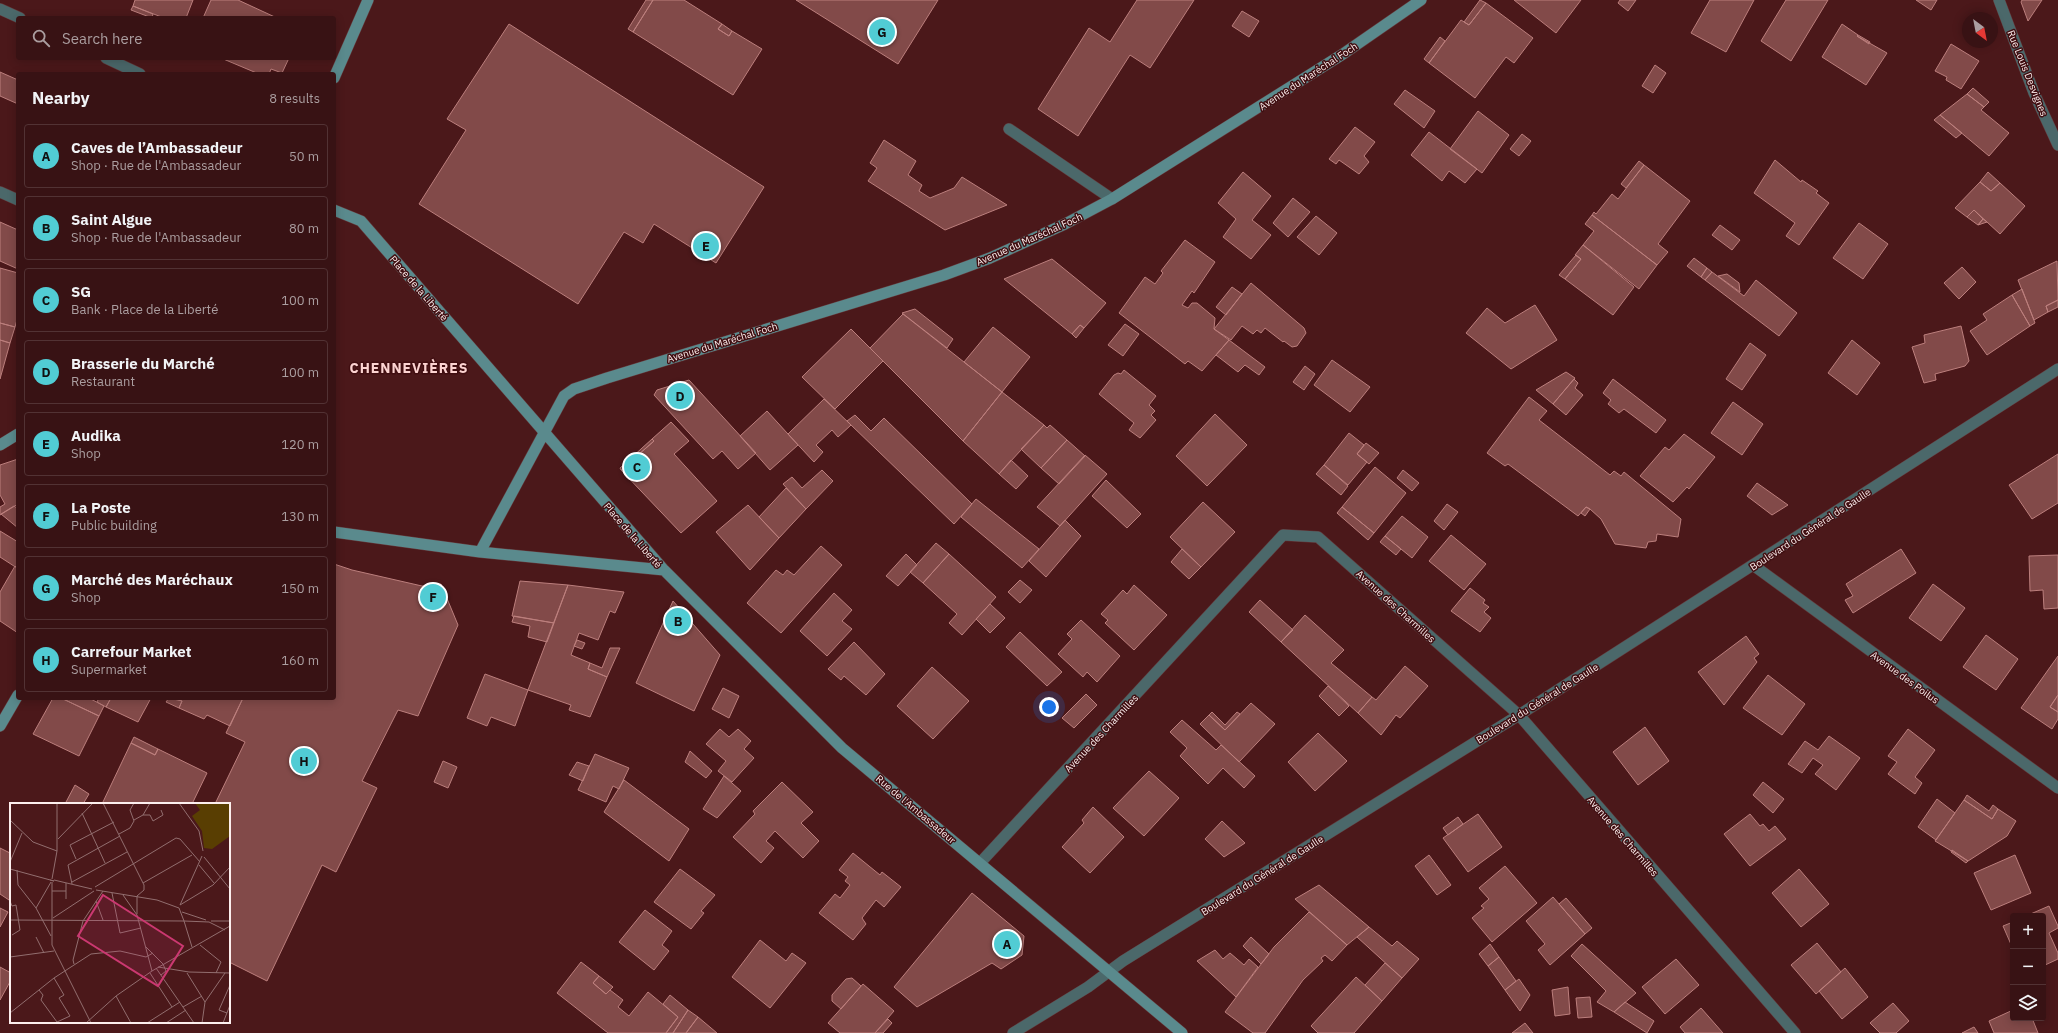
<!DOCTYPE html>
<meta charset="utf-8">
<style>
:root{--surface:#381214;--page:#432022;--text:#f1f3f6;--muted:#ab9ea0;--line:#523234;--accent:#51ccd4}
body{margin:0;font-family:"IBM Plex Sans",sans-serif;background:var(--page);color:var(--text)}
.controls{position:absolute;right:12px;bottom:12px;display:grid;overflow:hidden;border-radius:4px;box-shadow:0 2px 10px #0003}
.controls button{width:36px;height:36px;display:grid;place-items:center;padding:0;border:0;border-bottom:1px solid var(--line);background:var(--surface);color:var(--text);font:20px sans-serif}
.compass{position:absolute;left:1962px;top:12px;width:36px;height:36px;border-radius:50%;background:var(--surface);box-shadow:0 2px 10px #0003;rotate:148deg}
.you{position:absolute;left:1049px;top:707px;width:14px;height:14px;margin:-10px;border:3px solid #fff;border-radius:50%;background:#1a73e8;box-shadow:0 0 0 6px #1a73e833}
.badge{display:grid;place-items:center;width:26px;height:26px;border-radius:50%;background:var(--accent);color:#111;font-size:13px;font-weight:700}
.pin{position:absolute;translate:-50% -50%;border:2px solid #fff;box-shadow:0 1px 4px #0006}
.list{margin:0;padding:0;list-style:none}
h2{display:flex;justify-content:space-between;align-items:center;height:52px;margin:0;padding:0 16px;font-size:17px}
h2 small{font-size:13px;font-weight:400;color:var(--muted)}
.list li{display:grid;grid-template-columns:26px 1fr auto;gap:12px;align-items:center;box-sizing:border-box;height:64px;margin:0 8px 8px;padding:0 8px;border:1px solid var(--line);border-radius:4px}
.list b{display:block;font-size:15px;white-space:nowrap}
.list p{margin:0;font-size:13px;white-space:nowrap;color:var(--muted)}
.list em{font-size:13px;font-style:normal;color:var(--muted)}
.icon{flex:none;width:22px;height:22px;fill:none;stroke:currentColor;stroke-width:2;stroke-linecap:round;stroke-linejoin:round}
.map{position:relative;flex:none;width:2058px;height:1033px;overflow:hidden}
.search{position:absolute;background:var(--surface);box-shadow:0 2px 10px #0003;left:16px;top:16px;width:320px;height:44px;display:flex;align-items:center;gap:10px;box-sizing:border-box;padding:0 14px;border-radius:4px;color:var(--muted);font-size:15px}
.panel{position:absolute;background:var(--surface);box-shadow:0 2px 10px #0003;left:16px;top:72px;width:320px;height:628px;border-radius:4px}
.map>svg:first-child{display:block}
.building{fill:#824a49;stroke:#bc7f7d}
.lines{fill:none;stroke-linecap:round;stroke-linejoin:round}
.minor-casing{stroke:#643638;stroke-width:12}
.tertiary-casing{stroke:#643638;stroke-width:12}
.secondary-casing{stroke:#643638;stroke-width:12}
.minor{stroke:#4b686a;stroke-width:11}
.tertiary{stroke:#4b686a;stroke-width:11}
.secondary{stroke:#5a8a8d;stroke-width:11}
.labels{text-anchor:middle;stroke-width:3;stroke-linejoin:round;paint-order:stroke}
.street-label{font-size:10px;fill:#fdefee;stroke:#400e11}
.district-label{font-size:14px;font-weight:bold;letter-spacing:1px;fill:#fcd3d1;stroke:#400e11}
.inset-road{fill:none;stroke:#926e6f;stroke-width:1}
.view{fill:#cb3871;fill-opacity:0.15;stroke:#cb3871;stroke-width:2}
.inset-edge{fill:none;stroke:#fdefee;stroke-width:2}
</style>
<div class="map">
<svg width="2058" height="1033" viewBox="0 0 2058 1033">
<rect width="100%" height="100%" fill="#4b181a"/>
<path class="building" d="M135,0H193L186,18H164L133,6Z
M211,0H238L277,18H203Z
M646,0H653L633,32L628,29Z
M653,0H684L722,24L718,29L729,36L732,31L762,49L733,95L633,32Z
M796,0H938L898,64Z
M1137,0H1194L1150,68L1130,55L1078,136L1038,109L1089,28L1110,42Z
M1480,0L1486,3L1469,25L1464,22Z
M1514,0H1581L1556,33Z
M1620,0H1636L1628,11L1618,3Z
M1710,0H1754L1726,52L1691,33Z
M1786,0H1828L1791,61L1761,41Z
M1916,0H1937L1931,10Z
M2022,0H2042L2028,21L2021,2Z
M1486,3L1533,38L1514,63L1506,57L1475,98L1429,63L1461,20L1469,25Z
M133,6L153,14L152,18L131,10Z
M1242,11L1259,21L1249,37L1232,26Z
M509,24L764,187L716,263L654,224L643,243L624,232L578,304L419,204L466,130L447,119Z
M722,24L732,31L729,36L718,29Z
M1842,24L1858,35L1857,36L1887,53L1866,85L1822,57Z
M1858,35L1870,42L1869,44L1857,36Z
M1440,37L1445,41L1429,63L1424,59Z
M1951,44L1979,61L1961,89L1946,80L1947,77L1935,71Z
M221,58H289L282,73L271,69L269,74H259Z
M1655,65L1666,73L1653,93L1642,86Z
M0,72L18,80V104L0,96Z
M1973,88L1989,102L1984,107L1967,94Z
M1405,90L1435,111L1424,128L1394,104Z
M1967,94L1984,107L1981,110L2009,133L1989,156L1940,115Z
M1478,111L1509,135L1482,173L1450,149Z
M1940,115L1962,133L1956,138L1934,120Z
M1355,127L1375,142L1364,156L1369,162L1359,174L1339,160L1336,164L1329,159Z
M1429,132L1477,169L1465,183L1449,171L1442,181L1411,155Z
M1522,134L1531,141L1519,156L1510,149Z
M884,140L916,161L908,175L922,185L919,191L930,198L954,188L962,177L1007,205L945,230L868,181L877,168L870,163Z
M1775,160L1801,182L1802,180L1818,191L1816,193L1829,203L1799,245L1786,236L1795,223L1754,193Z
M1639,161L1644,165L1626,188L1621,184Z
M1644,165L1690,201L1658,244L1668,252L1657,265L1592,215L1594,212L1596,214L1612,194L1618,199Z
M1243,172L1271,196L1252,220L1271,235L1251,259L1223,237L1236,219L1218,203Z
M1988,172L2000,183L1991,191L1980,182Z
M1980,182L1991,191L2000,183L2025,206L2000,234L1974,210L1967,217L1955,208Z
M1293,198L1310,212L1288,237L1273,223Z
M1974,210L1983,219L1978,225L1967,217Z
M1592,215L1657,265L1639,289L1583,245L1594,231L1585,224Z
M1316,216L1337,233L1319,255L1297,237Z
M1983,219L1987,222L1978,225Z
M0,222L18,230V269L0,261Z
M1859,223L1888,244L1863,279L1833,258Z
M1720,225L1740,240L1732,250L1712,235Z
M1185,240L1215,262L1194,293L1192,291L1182,305L1188,308L1192,303H1197L1215,318L1214,329L1229,340L1202,371L1188,361L1185,364L1119,313L1145,277L1155,284L1163,273L1161,271Z
M1583,245L1634,287L1613,315L1565,279L1581,259L1575,255Z
M1576,255L1581,259L1565,279L1559,275Z
M1694,258L1707,268L1701,277L1687,266Z
M1052,259L1106,303L1084,328L1080,325L1072,334L1004,279Z
M2057,261L2058,300L2046,306L2048,312L2034,320L2018,280Z
M1962,267L1976,282L1959,299L1944,283Z
M0,268L18,273V316L15,327L0,323Z
M1707,268L1712,272L1705,280L1701,277Z
M1712,272L1744,296L1756,280L1797,313L1779,336L1705,280Z
M1727,274L1739,283L1740,292L1718,276Z
M1251,283L1304,328L1306,333L1297,346L1292,347L1284,341L1283,342L1265,328L1261,333L1257,330L1253,334L1242,326L1231,340L1214,329Z
M1232,287L1242,294L1226,315L1216,307Z
M2022,289L2035,323L2030,326L2012,295Z
M2012,295L2030,326L1987,355L1970,331L1987,320L1983,314Z
M2058,300V307L2048,312L2046,306Z
M1535,305L1557,340L1511,369L1466,333L1487,308L1505,323Z
M915,309L953,339L947,348L902,313Z
M903,314L1002,392L963,441L870,348Z
M0,323L15,327L10,343L0,340Z
M1125,324L1139,334L1123,356L1108,345Z
M1080,325L1084,328L1076,338L1072,334Z
M1961,326L1969,361L1965,366L1935,374L1936,380L1924,383L1912,347L1925,343L1924,335Z
M993,327L1030,357L1002,392L964,362Z
M851,329L883,361L835,409L802,377Z
M0,340L10,343L0,379Z
M1229,340L1265,367L1259,375L1245,365L1238,372L1216,355Z
M1852,340L1880,363L1857,395L1828,373Z
M1750,343L1766,355L1742,390L1726,379Z
M1332,360L1370,387L1350,412L1314,385Z
M1305,366L1315,374L1304,390L1293,382Z
M1124,370L1156,396L1149,405L1155,411L1151,415L1156,420L1140,438L1129,430L1134,423L1099,394L1114,375L1118,373L1121,374Z
M1566,372L1575,378L1553,404L1536,390Z
M1574,379L1578,383L1575,388L1583,395L1566,415L1553,404Z
M1613,379L1666,420L1656,433L1624,409L1619,413L1608,404L1611,400L1603,393Z
M689,380L756,453L738,469L722,451L713,459L654,395L657,390Z
M1002,392L1044,425L999,474L963,441Z
M1529,397L1547,411L1539,420L1610,475L1614,471L1621,476L1624,472L1681,519L1678,537L1657,534L1656,541L1648,542L1646,548L1615,544L1601,519L1590,509L1586,507L1578,516L1508,464L1505,466L1487,453Z
M824,399L851,425L838,437L832,430L816,445L823,452L814,462L788,434Z
M1733,402L1763,424L1742,455L1711,433Z
M767,411L798,445L770,470L740,436Z
M1215,414L1247,445L1207,486L1176,456Z
M855,415L871,431L884,418L972,504L954,524L851,425L847,421Z
M671,422L689,441L674,454L717,501L681,533L621,470L654,441L652,439Z
M1044,425L1047,428L1050,425L1067,440L1041,468L1021,449Z
M1349,433L1364,445L1357,454L1367,462L1348,485L1324,465Z
M1684,434L1715,457L1689,489L1687,487L1673,502L1640,476L1665,447L1669,450Z
M652,439L654,441L621,470L620,468Z
M1067,440L1085,456L1059,484L1041,468Z
M1366,443L1379,453L1369,464L1357,454Z
M2058,454V503L2032,519L2009,485Z
M1085,455L1107,474L1060,526L1037,507Z
M18,459V504L0,515V507L5,504L0,495V465Z
M1011,460L1028,476L1016,489L999,474Z
M1324,465L1348,486L1341,495L1316,474Z
M1375,467L1406,493L1374,533L1342,507Z
M822,470L833,481L806,509L783,484L792,477L802,488Z
M1403,470L1419,483L1412,491L1397,478Z
M1106,480L1141,514L1127,528L1092,496Z
M1757,483L1788,505L1772,515L1747,496Z
M786,488L806,509L779,538L759,517Z
M976,499L1039,549L1022,568L961,517Z
M1203,502L1235,532L1201,567L1170,537Z
M1447,504L1458,512L1444,530L1434,521Z
M748,505L779,538L750,570L716,532Z
M14,506L18,509V528L1,514Z
M1342,507L1374,533L1368,540L1337,513Z
M1586,507L1590,509L1585,516L1581,513Z
M1402,516L1428,537L1412,558L1385,536Z
M1065,520L1081,536L1046,577L1029,561Z
M0,531L18,542L17,568L0,557Z
M1451,535L1486,564L1464,590L1429,561Z
M1385,536L1401,549L1396,555L1380,542Z
M936,543L949,554L923,583L910,572Z
M821,546L842,565L781,633L747,603L776,570L783,575L787,570L794,575Z
M1182,549L1201,567L1189,579L1171,562Z
M1901,549L1916,573L1853,613L1845,600L1853,596L1846,584Z
M906,554L917,565L898,586L886,576Z
M949,554L996,597L962,635L949,623L957,614L923,583Z
M2058,555V608L2044,609L2043,590L2030,591L2029,556Z
M334,564L352,570L422,586L441,584L458,625L418,716L398,710L362,781L377,788L336,872L322,865L267,981L229,962V804H215L245,742L226,733L243,698H334Z
M15,566L17,568L18,566V633L0,621V592Z
M1020,580L1032,590L1020,603L1008,592Z
M520,581L568,585L554,623L512,616Z
M1933,584L1965,608L1941,641L1909,618Z
M568,585L624,592L615,613L610,611L598,640L579,633L571,655L590,663L588,669L607,677L590,717L569,710L571,705L528,690Z
M1134,585L1167,615L1134,650L1105,623L1108,620L1101,614L1123,590L1127,594Z
M1470,588L1485,600L1483,603L1489,607L1484,612L1491,618L1480,632L1451,611Z
M834,593L852,610L842,621L852,629L827,656L800,631Z
M1260,600L1293,630L1281,642L1249,612Z
M673,601L720,655L694,711L636,683Z
M990,604L1005,618L990,633L976,619Z
M1305,615L1344,650L1331,663L1372,697L1358,713L1281,642Z
M514,616L554,623L547,642L528,637L530,626L512,622Z
M1081,620L1120,656L1097,682L1087,672L1083,677L1058,654L1072,639L1067,634Z
M1020,632L1062,672L1047,686L1006,647Z
M1986,635L2018,659L1996,690L1963,667Z
M1746,636L1759,654L1754,658L1757,662L1724,705L1698,672Z
M577,640L585,643L582,649L574,646Z
M854,642L885,674L866,695L844,676L841,680L828,669Z
M610,648H620L607,677L588,669L590,663L602,668Z
M2058,656V695L2050,707L2058,712V719L2052,729L2021,708Z
M1405,666L1428,686L1400,718L1396,715L1381,735L1358,713L1372,697L1376,700Z
M932,667L969,701L933,739L897,706Z
M485,674L528,690L515,726L491,717L487,726L467,718Z
M1768,675L1805,704L1782,735L1743,708Z
M1328,686L1349,706L1339,716L1319,696Z
M723,688L739,696L729,718L712,709Z
M1086,694L1097,705L1074,728L1062,718Z
M2058,695V712L2050,707Z
M53,698H61L99,716L79,756L33,734Z
M61,698H89L104,706L99,716Z
M99,698H111L106,707L97,702Z
M111,698H151L138,722L106,707Z
M169,698L182,701L179,708L166,702Z
M173,698H243L230,726L207,715L204,719L179,708L182,701Z
M1251,703L1275,724L1239,762L1200,724L1209,715L1225,730Z
M1212,712L1225,725L1237,712L1240,714L1225,730L1209,715Z
M1182,720L1216,750L1221,745L1255,776L1244,788L1223,768L1208,784L1180,756L1187,748L1170,732Z
M1645,727L1669,761L1638,785L1613,752Z
M720,729L729,737L738,729L751,741L744,749L754,758L732,782L718,771L726,761L706,744Z
M1908,729L1935,750L1915,777L1922,783L1915,794L1888,774L1897,762L1888,756Z
M1318,733L1347,761L1315,791L1288,762Z
M1829,736L1860,758L1836,790L1815,774L1823,765L1813,758L1802,773L1788,764L1805,741L1818,750Z
M134,737L158,749L155,755L131,743Z
M131,743L155,755L158,749L207,773L192,804H102Z
M690,751L712,771L706,778L685,762Z
M595,754L629,768L619,789L613,786L606,802L578,790Z
M443,761L457,767L448,788L434,782Z
M577,762L589,766L583,781L569,775Z
M1149,771L1179,798L1144,836L1113,808Z
M724,776L741,791L717,818L703,809Z
M624,780L689,829L669,861L604,812Z
M782,782L813,812L801,823L819,841L803,858L775,831L766,841L774,848L761,863L733,837L755,814L753,811Z
M1763,782L1784,799L1773,813L1753,795Z
M75,785L89,794L83,804H65Z
M1967,795L1989,811L1993,805L1998,809L1992,819L1964,800Z
M1937,799L1955,813L1936,840L1918,827Z
M1964,800L1992,819L1998,809L2016,821L2007,836L1968,861L1935,841Z
M1093,807L1124,837L1090,873L1062,847L1084,823L1082,820Z
M1478,814L1502,847L1468,872L1443,838Z
M1750,814L1760,826L1763,824L1769,831L1775,826L1786,839L1750,866L1724,834Z
M1458,817L1463,824L1448,835L1443,828Z
M1222,821L1245,843L1224,857L1205,839Z
M0,848L10,853L11,852V897L9,900L0,894Z
M1952,850L1968,861L1966,863L1951,852Z
M853,853L880,875L882,872L901,887L884,907L876,900L862,918L866,924L853,940L819,913L835,894L840,898L850,885L845,881L848,877L839,870Z
M1429,855L1451,885L1437,895L1415,866Z
M2015,855L2031,893L1991,910L1974,873Z
M1505,866L1537,903L1492,942L1472,918L1484,908L1481,906L1489,899L1479,888Z
M680,869L715,895L701,911L704,913L691,929L654,902Z
M1799,869L1829,904L1801,927L1772,893Z
M1319,885L1369,927L1347,945L1295,899Z
M972,893L1024,936L1022,955L1001,969L992,963L917,1007L894,987Z
M1553,897L1585,934L1550,965L1538,950L1545,944L1526,921Z
M1566,898L1592,928L1585,934L1559,904Z
M2049,906L2058,926V928L2049,933L2058,953V959L2043,966V916H2026Z
M0,908L8,912L0,927Z
M645,910L672,931L662,945L669,951L654,970L619,942Z
M1309,912L1347,945L1332,961L1325,955L1321,958L1323,961L1303,980L1265,1033H1253L1225,1012L1274,947Z
M2013,922V949L2003,926Z
M1369,927L1392,946L1397,941L1419,959L1402,978L1357,937Z
M1251,937L1269,954L1261,964L1243,946Z
M760,940L786,961L792,953L806,963L770,1008L732,977Z
M1817,943L1841,972L1816,994L1791,965Z
M1490,944L1499,957L1488,966L1479,954Z
M1582,944L1636,993L1614,1012L1597,1002L1606,991L1571,956Z
M1215,950L1223,959L1230,953L1244,965L1249,959L1258,967L1236,997L1197,961Z
M1499,957L1516,981L1505,990L1488,966Z
M1676,959L1699,985L1665,1014L1642,987Z
M581,962L599,976L593,983L606,994L610,990L623,1000L618,1007L629,1016L648,992L678,1017L666,1033H608L557,993Z
M1385,963L1402,978L1382,1001L1365,985Z
M0,967L11,973V980L0,1000Z
M1845,968L1868,997L1842,1019L1819,991Z
M599,976L613,987L606,994L593,983Z
M1356,977L1382,1001L1354,1033H1318L1311,1026Z
M852,978L861,986L841,1009L832,1001V995L846,979Z
M1519,979L1530,995L1520,1011L1505,990Z
M863,984L894,1011L875,1033H840L828,1023Z
M1568,987L1570,1014L1555,1016L1552,990Z
M670,995L688,1010L673,1033H666L678,1017L663,1004Z
M1590,997L1592,1017L1578,1018L1576,998Z
M1625,1002L1654,1021L1647,1033L1614,1012Z
M1893,1003L1909,1021L1896,1033H1880L1870,1023Z
M1701,1008L1723,1033H1685L1680,1027Z
M688,1010L698,1017L686,1033H673Z
M2013,1010V1018H2032L2038,1033H1994L1989,1021Z
M698,1017L717,1033H686Z
M888,1019L892,1023L883,1033H875Z
M1525,1023L1533,1033H1512Z
M1974,1027L1978,1033H1962Z"/>
<g class="lines">
<defs>
<path id="minor" d="M1999,0L2034,93L2058,145
M0,9L20,18
M106,58L140,74
M1009,129L1112,199
M0,192L18,200
M1753,565L2058,788
M980,863L1283,535L1318,537L1519,715L1795,1033"/>
<path id="tertiary" d="M1013,1033L1088,987L1123,961L1519,715L2058,369"/>
<path id="secondary" d="M334,78L368,0
M334,210L361,221L664,570L842,748L1182,1033
M0,445L18,434
M334,532L480,552L664,570
M480,552L564,396L574,389L607,378L944,275L990,258L1065,224L1112,199L1343,54L1421,0
M0,726L18,695"/>
</defs>
<use href="#minor" class="minor-casing"/>
<use href="#tertiary" class="tertiary-casing"/>
<use href="#secondary" class="secondary-casing"/>
<use href="#minor" class="minor"/>
<use href="#tertiary" class="tertiary"/>
<use href="#secondary" class="secondary"/>
</g>
<g class="labels">
<g class="street-label">
<text transform="translate(2028 73) rotate(68)" y="4">Rue Louis Desvignes</text>
<text transform="translate(1308 76) rotate(-33)" y="4">Avenue du Maréchal Foch</text>
<text transform="translate(1029 239) rotate(-24)" y="4">Avenue du Maréchal Foch</text>
<text transform="translate(419 288) rotate(49)" y="4">Place de la Liberté</text>
<text transform="translate(722 342) rotate(-17)" y="4">Avenue du Maréchal Foch</text>
<text transform="translate(1810 529) rotate(-33)" y="4">Boulevard du Général de Gaulle</text>
<text transform="translate(633 535) rotate(49)" y="4">Place de la Liberté</text>
<text transform="translate(1396 606) rotate(42)" y="4">Avenue des Charmilles</text>
<text transform="translate(1905 677) rotate(36)" y="4">Avenue des Poilus</text>
<text transform="translate(1537 703) rotate(-32)" y="4">Boulevard du Général de Gaulle</text>
<text transform="translate(1101 733) rotate(-47)" y="4">Avenue des Charmilles</text>
<text transform="translate(916 809) rotate(40)" y="4">Rue de l'Ambassadeur</text>
<text transform="translate(1623 836) rotate(49)" y="4">Avenue des Charmilles</text>
<text transform="translate(1262 875) rotate(-32)" y="4">Boulevard du Général de Gaulle</text>
</g>
<g class="district-label">
<text x="409" y="373">CHENNEVIÈRES</text>
</g>
</g>
<g transform="translate(10 803)">
<rect width="220" height="220" fill="#4b181a"/>
<path d="M185,0H220V33L202,46L194,45L192,28L182,13L190,7Z" fill="#593e02"/>
<path class="inset-road" d="M93,0L134,82V87L127,93V111M169,0L189,28L193,48M72,10L95,60M133,12H140L143,18L153,12L151,7M0,17L23,39L47,48M124,17L133,12L140,0M109,31L120,25L124,18L120,7L124,0M48,36L83,0M194,54L220,86M66,56L60,42L104,19M0,59L12,30M189,62L204,80M0,66L44,78L40,77M7,67L8,82L26,105L41,133M42,76L47,48V0M44,77L82,86M42,79V142L81,220M62,79L117,49M133,80L182,52M62,81L58,62L110,33M85,84L166,35L170,36L190,59M86,87L147,97L169,105L174,118L199,119L215,127M42,88H56M102,90L110,130L131,125M113,92L127,112L142,168M56,96V80M0,98L2,103L6,102L10,127L2,132M86,98L93,117M170,102L203,82L220,64M170,102L192,53M26,105L41,79M172,109L196,117M43,115L84,88M0,117L174,118L182,144M201,118H220M26,134L34,150M190,142L211,159L206,170M136,144L153,161M0,154L44,148M64,161L63,157L73,118L93,88M148,164L179,169L220,170M146,165L184,220M140,170L162,204M177,170L195,199M151,172L156,168L153,161M29,187L33,192L31,197L47,219L60,213L49,195L54,192L44,175M106,193L121,220M195,199L215,170M173,204L192,193M0,210L44,175L81,151L110,148L136,154L143,150M217,210L209,207L220,182M76,220L106,193L142,168L220,123M137,220L170,199M156,220L176,207M192,220L195,199M213,220L220,202"/>
<path class="view" d="M93,92L173,143L148,183L68,133Z"/>
<rect width="220" height="220" class="inset-edge"/>
</g>
</svg>
<div class="controls">
<button>+</button>
<button>−</button>
<button><svg class="icon" aria-label="layers" viewBox="0 0 24 24"><path d="M12 4l9 5-9 5-9-5zM3 14l9 5 9-5"/></svg></button>
</div>
<svg class="compass" viewBox="-18 -18 36 36"><path d="M0-13l5 13h-10z" fill="#e53935"/><path d="M0 13l5-13h-10z" fill="#ab9ea0"/></svg>
<div class="you"></div>
<div class="pin badge" style="left:1007px;top:944px">A</div>
<div class="pin badge" style="left:678px;top:621px">B</div>
<div class="pin badge" style="left:637px;top:467px">C</div>
<div class="pin badge" style="left:680px;top:396px">D</div>
<div class="pin badge" style="left:706px;top:246px">E</div>
<div class="pin badge" style="left:433px;top:597px">F</div>
<div class="pin badge" style="left:882px;top:32px">G</div>
<div class="pin badge" style="left:304px;top:761px">H</div>
<div class="search"><svg class="icon" aria-label="search" viewBox="0 0 24 24"><circle cx="10" cy="10" r="6"/><path d="M15 15l6 6"/></svg>Search here</div>
<section class="panel">
<h2>Nearby<small>8 results</small></h2>
<ul class="list">
<li><span class="badge">A</span><div><b>Caves de l’Ambassadeur</b><p>Shop · Rue de l'Ambassadeur</p></div><em>50 m</em></li>
<li><span class="badge">B</span><div><b>Saint Algue</b><p>Shop · Rue de l'Ambassadeur</p></div><em>80 m</em></li>
<li><span class="badge">C</span><div><b>SG</b><p>Bank · Place de la Liberté</p></div><em>100 m</em></li>
<li><span class="badge">D</span><div><b>Brasserie du Marché</b><p>Restaurant</p></div><em>100 m</em></li>
<li><span class="badge">E</span><div><b>Audika</b><p>Shop</p></div><em>120 m</em></li>
<li><span class="badge">F</span><div><b>La Poste</b><p>Public building</p></div><em>130 m</em></li>
<li><span class="badge">G</span><div><b>Marché des Maréchaux</b><p>Shop</p></div><em>150 m</em></li>
<li><span class="badge">H</span><div><b>Carrefour Market</b><p>Supermarket</p></div><em>160 m</em></li>
</ul>
</section>
</div>
